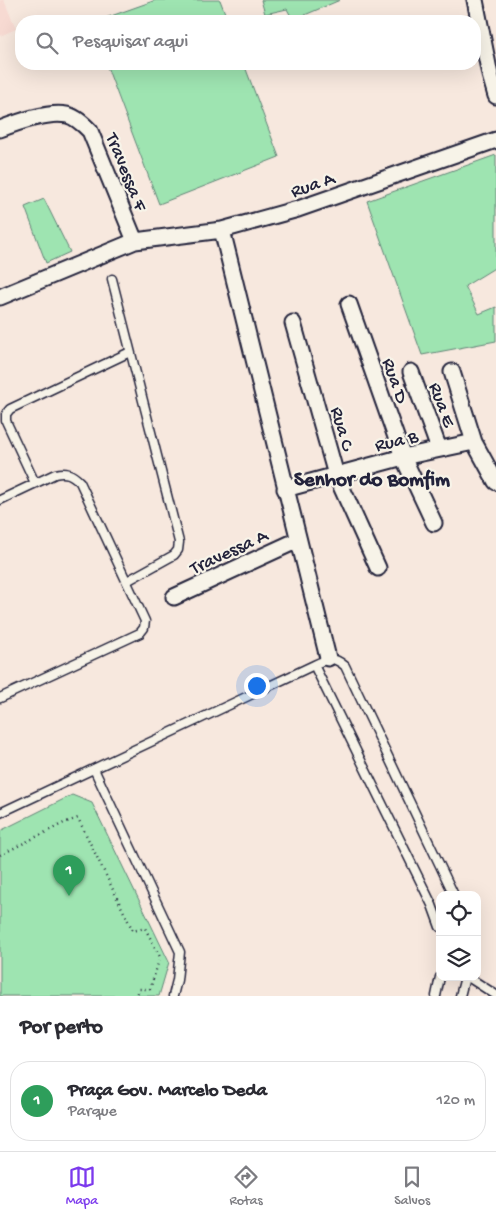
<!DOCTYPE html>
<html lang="pt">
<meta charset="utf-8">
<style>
:root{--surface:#fff;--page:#f2f2f3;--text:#2b2b33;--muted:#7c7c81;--line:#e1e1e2;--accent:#7c3aed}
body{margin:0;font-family:"Gochi Hand",sans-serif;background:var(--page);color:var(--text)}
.controls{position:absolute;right:15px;bottom:15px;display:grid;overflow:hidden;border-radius:10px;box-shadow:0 5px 20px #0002}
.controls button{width:45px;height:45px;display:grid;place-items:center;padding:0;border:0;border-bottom:1px solid var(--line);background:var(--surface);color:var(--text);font:25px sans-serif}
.you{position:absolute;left:256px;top:685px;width:18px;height:18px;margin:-12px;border:4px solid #fff;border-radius:50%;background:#1a73e8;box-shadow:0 0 0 8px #1a73e833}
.badge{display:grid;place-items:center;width:32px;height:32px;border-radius:50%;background:var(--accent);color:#fff;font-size:16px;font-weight:700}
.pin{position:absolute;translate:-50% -41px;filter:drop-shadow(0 1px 2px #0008)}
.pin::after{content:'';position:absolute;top:26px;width:18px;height:15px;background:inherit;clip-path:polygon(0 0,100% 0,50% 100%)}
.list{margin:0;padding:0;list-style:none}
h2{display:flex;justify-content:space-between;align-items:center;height:65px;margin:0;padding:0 20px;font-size:21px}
h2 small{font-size:16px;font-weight:400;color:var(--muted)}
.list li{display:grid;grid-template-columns:32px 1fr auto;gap:15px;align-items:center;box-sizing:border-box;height:80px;margin:0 10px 10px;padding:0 10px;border:1px solid var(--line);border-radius:20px}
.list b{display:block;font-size:19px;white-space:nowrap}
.list p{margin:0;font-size:16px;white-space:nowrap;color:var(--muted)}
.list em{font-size:16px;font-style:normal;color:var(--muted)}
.icon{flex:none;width:28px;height:28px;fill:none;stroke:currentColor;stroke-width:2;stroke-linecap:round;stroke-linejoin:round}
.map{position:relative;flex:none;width:496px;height:996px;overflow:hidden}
.search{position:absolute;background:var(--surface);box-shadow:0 5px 20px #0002;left:15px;right:15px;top:15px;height:55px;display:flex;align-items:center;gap:12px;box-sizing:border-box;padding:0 18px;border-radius:20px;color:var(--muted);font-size:19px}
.sheet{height:155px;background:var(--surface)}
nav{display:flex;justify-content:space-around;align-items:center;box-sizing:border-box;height:70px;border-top:1px solid var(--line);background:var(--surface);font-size:14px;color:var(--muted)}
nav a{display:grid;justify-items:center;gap:2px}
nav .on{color:var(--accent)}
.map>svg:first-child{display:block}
.built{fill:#f7dad2}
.green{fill:#9ee4b1;stroke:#608376}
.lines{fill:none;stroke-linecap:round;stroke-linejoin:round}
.lane-casing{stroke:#22223b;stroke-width:11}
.street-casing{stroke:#22223b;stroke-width:19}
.path{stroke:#22223b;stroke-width:2.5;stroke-dasharray:1 4;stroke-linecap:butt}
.lane{stroke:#f7f3e8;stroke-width:8}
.street{stroke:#f7f3e8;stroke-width:15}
.labels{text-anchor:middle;stroke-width:4.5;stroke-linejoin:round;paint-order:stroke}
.street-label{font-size:19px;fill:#22223b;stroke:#f7f3e8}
.quarter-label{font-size:21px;font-weight:bold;fill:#22223b;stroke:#f7f3e8}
</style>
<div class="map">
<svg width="496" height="996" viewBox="0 0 496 996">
<rect width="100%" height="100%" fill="#f7e8de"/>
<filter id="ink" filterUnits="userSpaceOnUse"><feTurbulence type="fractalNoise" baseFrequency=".02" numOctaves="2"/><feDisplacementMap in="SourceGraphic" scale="10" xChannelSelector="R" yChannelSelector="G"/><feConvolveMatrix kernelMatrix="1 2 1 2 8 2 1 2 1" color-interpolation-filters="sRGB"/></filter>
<g filter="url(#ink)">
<path class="built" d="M0,0H4L16,29L0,36Z"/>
<path class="green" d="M156,0H220L228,21H97Z
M261,0H340L293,20L287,9L265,14Z
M106,64H244L279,157L159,204Z
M496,155V267L465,286L479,314L496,307V341L422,355L367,201Z
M44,199L70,252L46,263L25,207Z
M72,795L92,803L169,962L159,996H0V831Z"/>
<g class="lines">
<defs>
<path id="lane" d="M112,279L179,542L178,550L174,555L127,581
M35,483L6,421V414L10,409L130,352
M0,500L55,474C66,471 72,474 80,482L145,621L144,628L140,633L0,698
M94,769L180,952L177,980L173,996
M0,813L314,665
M440,927L432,905L314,665C328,658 333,656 345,666L454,895
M468,977L496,995
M436,996L440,977
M460,996L465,977"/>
<path id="street" d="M475,0L490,75L496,96
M0,129C18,122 48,111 67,115C76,117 83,124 90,131L135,241
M222,230L328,658
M0,297L135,241L222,230L298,209L496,140
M349,304L403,457L434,523
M293,323L336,475L378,568
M411,372L439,449
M452,372L474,442
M285,489L403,457L474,442L496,482
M174,597L298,540"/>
</defs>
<use href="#lane" class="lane-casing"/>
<use href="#street" class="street-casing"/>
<path class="path" d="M0,855L64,823L78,818L133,931L145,928L160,957L150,989H139L137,996"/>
<use href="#lane" class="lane"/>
<use href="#street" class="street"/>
</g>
</g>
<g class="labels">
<g class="street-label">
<text transform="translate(128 171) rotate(68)" y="7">Travessa F</text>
<text transform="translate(312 183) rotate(-19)" y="7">Rua A</text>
<text transform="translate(397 380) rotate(71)" y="7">Rua D</text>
<text transform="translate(444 404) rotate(70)" y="7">Rua E</text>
<text transform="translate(344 428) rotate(74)" y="7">Rua C</text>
<text transform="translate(396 439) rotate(-13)" y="7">Rua B</text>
<text transform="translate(228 550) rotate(-25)" y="7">Travessa A</text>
</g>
<g class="quarter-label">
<text x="372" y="485">Senhor do Bomfim</text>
</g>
</g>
</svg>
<div class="controls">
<button><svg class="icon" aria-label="locate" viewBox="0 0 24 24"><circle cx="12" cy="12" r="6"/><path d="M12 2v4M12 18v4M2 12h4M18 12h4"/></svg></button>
<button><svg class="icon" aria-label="layers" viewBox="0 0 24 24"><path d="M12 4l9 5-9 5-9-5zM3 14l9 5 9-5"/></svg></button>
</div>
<div class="you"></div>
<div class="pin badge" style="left:69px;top:896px;background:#2e9e5b">1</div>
<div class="search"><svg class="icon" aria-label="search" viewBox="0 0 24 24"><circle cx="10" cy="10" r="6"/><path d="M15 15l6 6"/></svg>Pesquisar aqui</div>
</div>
<section class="sheet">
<h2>Por perto<small></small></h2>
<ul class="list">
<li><span class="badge" style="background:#2e9e5b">1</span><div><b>Praça Gov. Marcelo Deda</b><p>Parque</p></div><em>120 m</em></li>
</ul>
</section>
<nav>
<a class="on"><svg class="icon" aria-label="map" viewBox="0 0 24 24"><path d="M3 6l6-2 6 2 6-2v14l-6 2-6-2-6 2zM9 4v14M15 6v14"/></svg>Mapa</a>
<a><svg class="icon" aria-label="directions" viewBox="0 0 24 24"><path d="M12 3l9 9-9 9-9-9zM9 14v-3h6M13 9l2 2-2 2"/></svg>Rotas</a>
<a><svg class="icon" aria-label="saved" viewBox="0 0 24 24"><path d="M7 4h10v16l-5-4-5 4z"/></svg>Salvos</a>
</nav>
